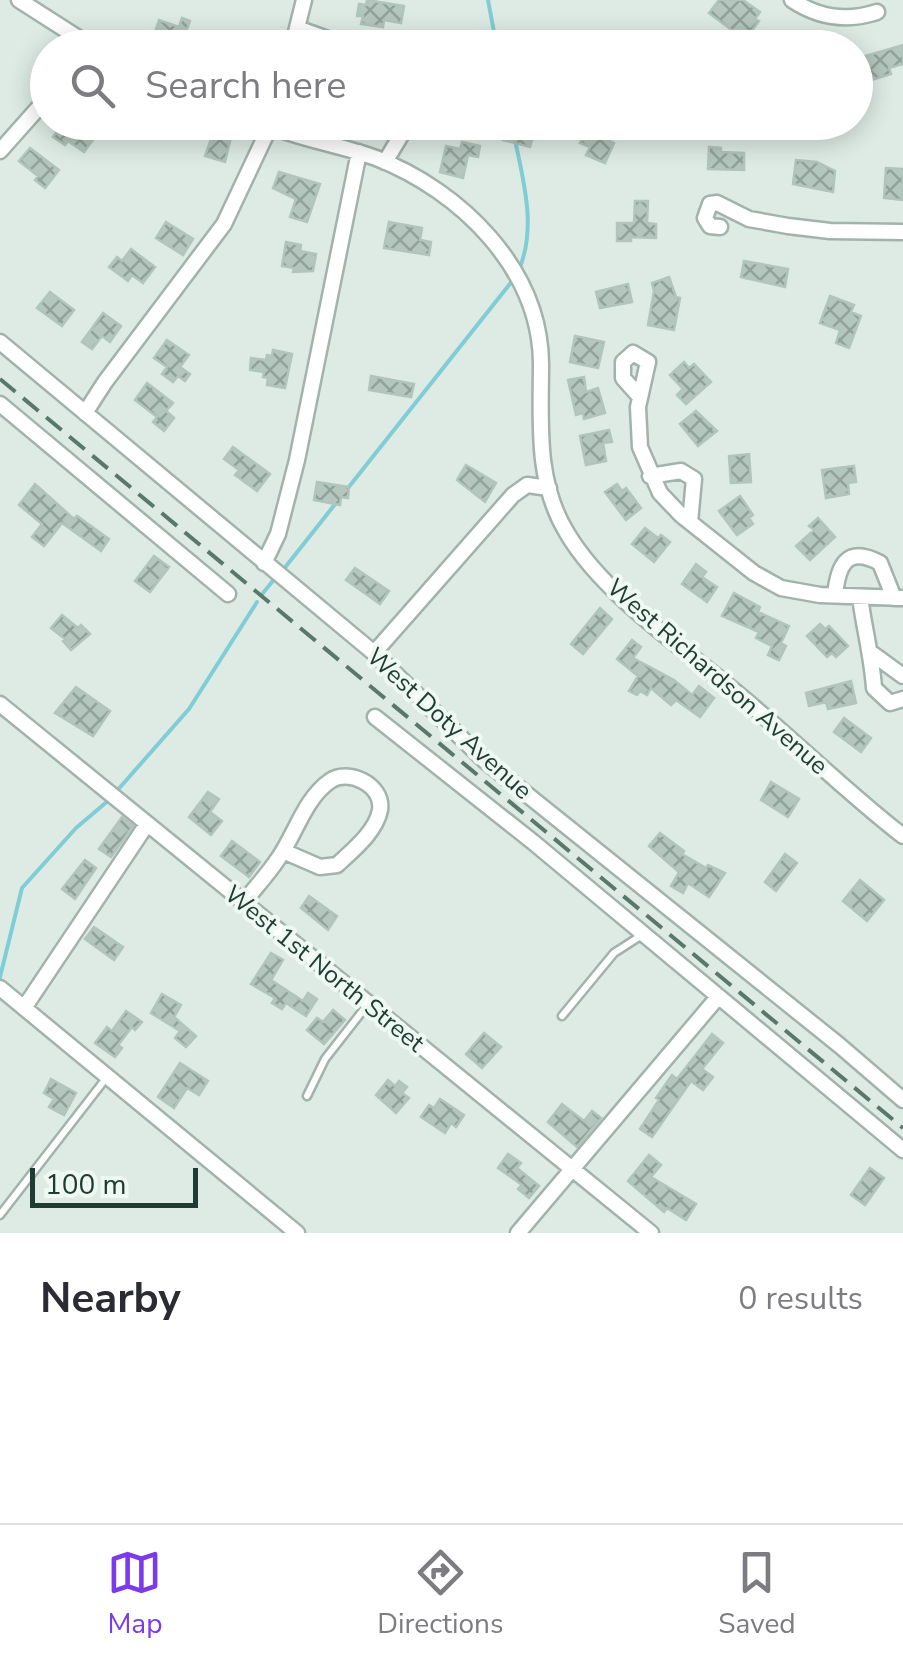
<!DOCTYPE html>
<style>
:root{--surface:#fff;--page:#f7f7f7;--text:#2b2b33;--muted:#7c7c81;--line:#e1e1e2;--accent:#7c3aed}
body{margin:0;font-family:"Nunito Sans",sans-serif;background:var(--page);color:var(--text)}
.scale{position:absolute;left:30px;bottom:25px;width:168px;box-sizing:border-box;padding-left:10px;border:5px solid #1e3c33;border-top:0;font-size:28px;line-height:35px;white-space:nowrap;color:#1e3c33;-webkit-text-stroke:8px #eff8f3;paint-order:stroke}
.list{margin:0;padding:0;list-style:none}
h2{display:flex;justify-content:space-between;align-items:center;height:130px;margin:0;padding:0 40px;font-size:42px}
h2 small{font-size:32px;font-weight:400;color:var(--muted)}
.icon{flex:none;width:55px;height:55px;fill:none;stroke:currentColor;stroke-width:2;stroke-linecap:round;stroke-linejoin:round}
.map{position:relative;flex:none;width:903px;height:1233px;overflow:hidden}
.search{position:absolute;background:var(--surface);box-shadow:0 5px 25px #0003;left:30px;right:30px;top:30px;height:110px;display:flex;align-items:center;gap:25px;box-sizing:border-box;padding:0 35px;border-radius:55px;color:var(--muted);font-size:38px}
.sheet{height:290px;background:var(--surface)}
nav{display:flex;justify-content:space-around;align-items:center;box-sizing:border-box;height:140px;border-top:2px solid var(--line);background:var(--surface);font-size:28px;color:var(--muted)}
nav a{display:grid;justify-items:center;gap:5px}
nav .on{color:var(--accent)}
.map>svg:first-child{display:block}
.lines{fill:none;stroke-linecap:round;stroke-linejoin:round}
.stream{stroke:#81cdd5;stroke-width:4}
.building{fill:url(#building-cross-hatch);stroke:#b1c5bc;stroke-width:2.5}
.service-casing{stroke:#a1b3ac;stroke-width:11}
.minor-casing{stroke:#a1b3ac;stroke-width:19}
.service{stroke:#fff;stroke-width:6}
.minor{stroke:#fff;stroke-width:14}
.rail{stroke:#58786e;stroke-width:4;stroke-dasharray:20 10;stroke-linecap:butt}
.labels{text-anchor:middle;stroke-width:8;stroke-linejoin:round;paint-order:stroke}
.street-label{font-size:25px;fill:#1e3c33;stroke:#eff8f3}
</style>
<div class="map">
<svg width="903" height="1233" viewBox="0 0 903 1233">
<defs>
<pattern id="building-cross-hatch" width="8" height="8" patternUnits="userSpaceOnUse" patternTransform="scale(2.5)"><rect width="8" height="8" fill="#b4c6be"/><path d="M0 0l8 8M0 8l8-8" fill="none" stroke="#92a29b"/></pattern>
</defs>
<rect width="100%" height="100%" fill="#deebe5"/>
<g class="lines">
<path class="stream" d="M488,0L497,48
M515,140C524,183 537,230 518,272
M348,488L513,280
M283,570L336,503
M263,593L276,577
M115,793L189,709L257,602
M0,977L22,888L76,828L109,800"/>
</g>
<path class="building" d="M367,0L404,6L401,23L384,20L383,27L361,24L363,16H357L359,4L366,5Z
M719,0H743L760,12L755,19L759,21L739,48H723L733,31L709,13Z
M182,18L190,21L180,48H155L161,31L156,29L159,20L179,27Z
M903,45V64L889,68L891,74L872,80L865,56Z
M63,122H74L95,137L84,152L68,141L65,145L53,137Z
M508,122H537L530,147L503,140Z
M215,128L232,133L225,162L205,156Z
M585,131L600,137L603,131L611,134L608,140L614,143L605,163L586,155L590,147L580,143Z
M462,142L480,146L478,157L468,155L463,178L440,172L446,146L460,149Z
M709,147L721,148V152L744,153V170L708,169Z
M30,148L59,170L45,188L35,180L38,176L19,161Z
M796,160L817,162L835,171L833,192L793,184Z
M886,168L903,169L902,200L884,198Z
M279,172L320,184L307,222L290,217L296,199L273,188Z
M635,201H648L647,223L656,224V238L631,237V241H617V223H634Z
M166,222L193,239L183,255L156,238Z
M389,222L422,228L420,240L431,242L429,255L384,248Z
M286,242L301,245L300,251L316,254L313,271L293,272L294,268L282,266Z
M131,249L155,267L143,283L132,275L128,281L109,267L117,257L122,261Z
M744,261L788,269L785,287L741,277Z
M669,277L676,297L680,298L674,330L648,325L654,291L652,283Z
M628,284L632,302L600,308L596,292Z
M50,292L74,310L62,326L37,308Z
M830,296L854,305L851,312L861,316L849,348L836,343L840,330L820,323Z
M103,313L121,326L110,342L102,336L92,349L82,342Z
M575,336L604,342L598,368L570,362Z
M167,340L189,355L180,367L190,374L185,381L178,376L173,382L162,374L167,367L154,358Z
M273,350L292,354L285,388L267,385L268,378L263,377L264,372L250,370L251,358L266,360L267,355L272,356Z
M684,362L689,368L694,364L711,382L686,404L677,395L683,389L670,375Z
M371,376L414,384L411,397L369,390Z
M584,377L586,392L598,388L605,413L584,419L583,413L576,415L568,380Z
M147,383L173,403L166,411L174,418L164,431L153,422L157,417L135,400Z
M696,411L717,431L698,446L680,424Z
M609,430L612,442L603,443L606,461L586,465L580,436Z
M233,447L270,474L257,491L235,475L239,470L224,459Z
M749,454L751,482L731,483L729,456Z
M466,465L496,483L485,502L457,480Z
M854,466L856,482L848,483L849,494L826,498L822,470Z
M317,482L349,487L348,498L341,497L340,505L314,500Z
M35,484L74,519L77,516L109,539L101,551L62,523L44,546L32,537L42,524L19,505Z
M617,484L622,491L626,488L641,508L626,520L605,492Z
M740,496L753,515L749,518L753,524L737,535L719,511Z
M818,518L835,537L810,560L796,546L814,530L809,526Z
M645,528L658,538L661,535L670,542L654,562L632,544Z
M154,556L169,567L150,592L135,581Z
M696,564L706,572L702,577L717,587L707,602L682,584Z
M355,568L389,591L380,604L346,580Z
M734,593L760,607L758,612L789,626L781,643L786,646L779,660L768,655L772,646L756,638L759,632L722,616Z
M600,608L612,619L583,654L571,644Z
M62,615L78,628L81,625L90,634L71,650L63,641L65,639L51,628Z
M820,624L825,629L829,626L848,646L836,657L832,653L827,657L807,636Z
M632,640L641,647L633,658L674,680L692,695L699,686L714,698L700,717L676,700L671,705L651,688L647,695L640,691L637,695L629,691L638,676L617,659Z
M851,681L856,703L828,709L826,702L809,706L806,693Z
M76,687L110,711L93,736L55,713Z
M844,718L871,738L861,752L834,732Z
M771,782L799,799L788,817L761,800Z
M208,792L219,799L210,812L222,821L211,835L189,817Z
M122,817L133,826L111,857L99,849Z
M660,833L684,851L682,854L706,868L708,865L725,873L709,897L688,883L683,893L671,886L679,872L649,846Z
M232,841L260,862L249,877L221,856Z
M785,854L797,863L776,891L765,882Z
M85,860L96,868L75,899L62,889Z
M860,880L884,900L867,921L843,901Z
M309,896L337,916L328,930L301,908Z
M94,927L123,947L114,960L85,939Z
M271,953L283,960L271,980L303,1001L308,993L317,999L306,1016L286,1003L282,1009L272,1003L275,998L251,984Z
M162,994L181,1005L174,1017L196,1036L186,1047L175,1038L180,1031L151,1013Z
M333,1010L345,1020L324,1044L307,1030L317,1018L323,1022Z
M126,1011L142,1022L135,1030L132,1027L118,1045L122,1048L115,1057L95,1043L107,1027L112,1031Z
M484,1033L501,1047L482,1068L466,1054Z
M712,1034L723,1043L702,1069L713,1077L703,1090L691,1081L652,1137L640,1129L659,1100L656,1098L672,1075L677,1079Z
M180,1063L208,1081L199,1095L187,1088L174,1108L158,1097Z
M51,1079L76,1093L64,1115L49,1107L54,1099L44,1093Z
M388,1080L395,1086L399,1081L407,1087L402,1093L409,1098L396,1113L376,1095Z
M440,1099L464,1115L456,1127L451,1123L445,1133L421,1117L429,1105L434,1108Z
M562,1104L584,1121L592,1111L601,1118L577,1147L548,1122Z
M508,1154L521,1163L517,1168L539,1186L529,1198L518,1189L522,1185L498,1168Z
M649,1155L661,1165L651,1177L696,1204L686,1220L667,1208L664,1212L628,1181Z
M870,1168L884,1178L865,1205L851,1195Z"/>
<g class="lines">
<defs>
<path id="service" d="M562,1016L614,953L642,935
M307,1096L325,1059L368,1004
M0,1215L107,1077"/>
<path id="minor" d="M19,0L94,48
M792,0C819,18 846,22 877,12
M297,28L353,48
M292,48L304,0
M260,122C298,139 338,144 376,158C461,191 540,269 541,363C541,421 535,481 567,533C603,594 682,647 737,693C793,739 845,791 903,836
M0,151L48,97
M385,162L409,122
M720,227L710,226L705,218L710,204L717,203L749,219L788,226L830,231L903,232
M0,342L374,653L484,760L839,1045L903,1100
M639,396L623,378V362L633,353L648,362L638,407L640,447L660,493L681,515L754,573L781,588L820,595L903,598
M0,404L228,594
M85,413L105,382L224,224L272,122
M650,476L681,471L694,479L690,522
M264,563L278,534L297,460L359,152
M835,595C838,566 846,545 880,563L894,598
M860,597C864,628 872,657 874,688L890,703L903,699
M870,652L903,676
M374,653L513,495L527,485L549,488
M0,704L651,1233
M375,717L533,842L903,1150
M244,902C255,888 268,874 278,859C295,835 305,798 330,781C348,768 384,785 380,810C376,832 352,851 337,865L320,867L283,851
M0,988L297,1233
M24,1008L147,824
M518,1233L718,997"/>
</defs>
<use href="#service" class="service-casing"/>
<use href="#minor" class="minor-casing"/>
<use href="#service" class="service"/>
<use href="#minor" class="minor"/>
<path class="rail" d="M0,379L903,1128"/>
</g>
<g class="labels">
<g class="street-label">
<text transform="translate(718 676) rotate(41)" y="9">West Richardson Avenue</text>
<text transform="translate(450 723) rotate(42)" y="9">West Doty Avenue</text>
<text transform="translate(325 968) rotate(39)" y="9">West 1st North Street</text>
</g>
</g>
</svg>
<div class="scale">100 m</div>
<div class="search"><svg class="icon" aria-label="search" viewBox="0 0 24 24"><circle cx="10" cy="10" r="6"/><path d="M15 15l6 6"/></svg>Search here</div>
</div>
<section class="sheet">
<h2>Nearby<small>0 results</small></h2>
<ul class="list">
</ul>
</section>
<nav>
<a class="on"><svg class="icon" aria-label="map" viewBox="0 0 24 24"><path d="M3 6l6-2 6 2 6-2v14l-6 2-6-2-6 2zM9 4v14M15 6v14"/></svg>Map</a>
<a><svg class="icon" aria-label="directions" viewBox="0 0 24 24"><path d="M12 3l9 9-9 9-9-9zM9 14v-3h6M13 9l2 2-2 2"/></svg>Directions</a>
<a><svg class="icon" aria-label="saved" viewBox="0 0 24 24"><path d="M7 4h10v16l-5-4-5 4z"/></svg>Saved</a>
</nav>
